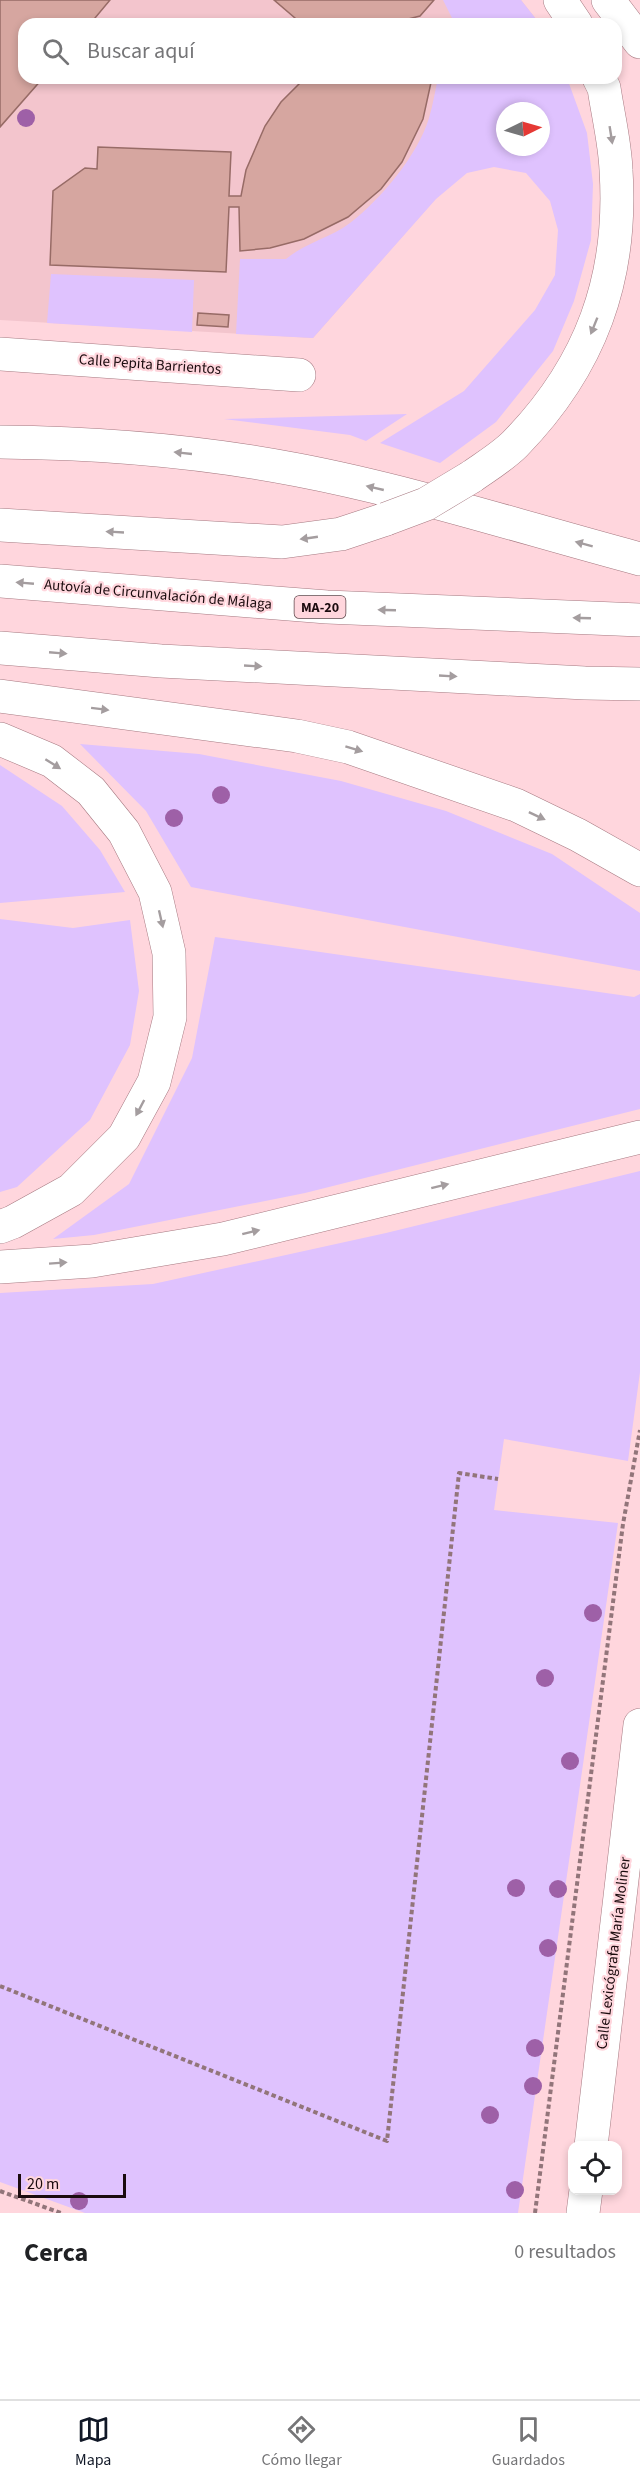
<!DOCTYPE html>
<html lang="es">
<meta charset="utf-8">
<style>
:root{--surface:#fff;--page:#f2f2f2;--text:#202124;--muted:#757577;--line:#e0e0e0;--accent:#111827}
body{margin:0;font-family:"Source Sans 3",sans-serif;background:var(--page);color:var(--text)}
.controls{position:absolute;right:18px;bottom:18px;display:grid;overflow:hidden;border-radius:12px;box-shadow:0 3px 9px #0003}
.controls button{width:54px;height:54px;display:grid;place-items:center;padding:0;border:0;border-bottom:2px solid var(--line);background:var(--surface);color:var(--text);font:30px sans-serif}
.compass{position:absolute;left:496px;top:102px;width:54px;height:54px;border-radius:50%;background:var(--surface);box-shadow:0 3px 9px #0003;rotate:85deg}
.scale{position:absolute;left:18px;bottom:15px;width:108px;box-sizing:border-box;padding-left:6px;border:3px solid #1b0b0e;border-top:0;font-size:16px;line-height:21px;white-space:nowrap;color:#1b0b0e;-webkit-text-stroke:4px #ffd6dd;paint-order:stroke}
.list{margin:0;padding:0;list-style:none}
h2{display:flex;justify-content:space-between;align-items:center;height:78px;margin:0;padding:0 24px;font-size:26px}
h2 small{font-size:20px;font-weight:400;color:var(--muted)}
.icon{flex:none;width:33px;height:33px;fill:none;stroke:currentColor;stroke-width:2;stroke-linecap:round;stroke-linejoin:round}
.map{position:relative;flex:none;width:640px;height:2213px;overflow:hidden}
.search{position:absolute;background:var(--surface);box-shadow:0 3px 9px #0003;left:18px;right:18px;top:18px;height:66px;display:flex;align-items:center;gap:15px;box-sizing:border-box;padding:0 21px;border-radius:18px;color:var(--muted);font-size:22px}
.sheet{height:186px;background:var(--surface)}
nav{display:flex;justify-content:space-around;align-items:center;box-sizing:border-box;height:84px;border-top:2px solid var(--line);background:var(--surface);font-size:16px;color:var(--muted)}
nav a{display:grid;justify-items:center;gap:3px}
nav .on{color:var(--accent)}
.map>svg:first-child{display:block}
.built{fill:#f3c5cd}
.green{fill:#dfc2fe;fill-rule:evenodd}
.building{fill:#d6a6a0;stroke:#976b66;stroke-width:1.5}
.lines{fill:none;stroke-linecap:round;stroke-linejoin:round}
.street-casing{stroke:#a67981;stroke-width:34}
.highway-casing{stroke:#a67981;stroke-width:34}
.path{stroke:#92757a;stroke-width:4;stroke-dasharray:4.5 3;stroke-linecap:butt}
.street{stroke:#fff;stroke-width:33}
.highway{stroke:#fff;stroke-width:33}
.highway-bridge-casing{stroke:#a67981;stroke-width:34;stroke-linecap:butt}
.highway-bridge{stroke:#fff;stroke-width:33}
.tree{fill:#9e60a7}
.oneway{fill:#a49d9f}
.labels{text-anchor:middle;stroke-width:4.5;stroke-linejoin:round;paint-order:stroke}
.shield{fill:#ffd6dd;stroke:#5f484c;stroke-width:1.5}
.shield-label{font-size:14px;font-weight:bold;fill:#1b0b0e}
.street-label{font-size:15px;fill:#1b0b0e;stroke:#ffd6dd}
</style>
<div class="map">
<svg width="640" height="2213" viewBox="0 0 640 2213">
<rect width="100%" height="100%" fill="#ffd6dd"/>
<path class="built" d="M0,0H521L540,24H24V78H541L505,111V120L313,338L0,320Z"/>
<path class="green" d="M443,0H521L540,24H443L452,18Z
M438,78H567L587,133L593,184L591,240L574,301L553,351L496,422L440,463L380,443L464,391L535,310L555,275L558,230L550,201L526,173L494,167L467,173L436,199L313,338L236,334L240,259H286C305,243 330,238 350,223C380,200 418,155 429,118C433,105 435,91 438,78ZM505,111H541V147H505Z
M51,274L194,280L192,332L47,323Z
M407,414L366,441L350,435L224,419Z
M80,744L199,754L341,781L446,811L552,854L640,913V971L191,887L146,811Z
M0,765L62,806L100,850L125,892L0,903Z
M0,919L73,928L130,920L139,991L130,1045L90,1120L17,1187L0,1192Z
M215,937L634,997L640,994V1109L305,1193L94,1235L53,1239L129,1184L192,1058Z
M640,1171V1372L628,1461L504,1439L494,1510L618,1523L518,2213H85L0,2182V1293L153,1284L386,1233Z"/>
<path class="building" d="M0,0H110L90,24H24V78H43L0,127Z
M274,0H434L420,16L408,19L409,24H302Z
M305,78H432L423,119L402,162L381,189L348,217L304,239L270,248L240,251L239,207H229L226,272L50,265L53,191L85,168L97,169L98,147L231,152L229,196H241L246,170L265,126L281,102Z
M198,313L229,315L228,327L197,325Z"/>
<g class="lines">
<defs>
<path id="street" d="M0,354L299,375
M591,2146L640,1725
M583,2213L586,2190"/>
<path id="highway" d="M560,0L576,24
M608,0L640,42
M0,442C99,443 200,451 298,470C413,492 527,529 640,559
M471,477C485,467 502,457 515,444C591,366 623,278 616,170C615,143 608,115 604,88L599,78
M0,525L282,542L341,534L386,519
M0,581L327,607L640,620
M0,648L161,661L585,683L640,684
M0,696L297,736L348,747L516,805L578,835L640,870
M0,739L52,761L91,791L124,832L155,892L169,953L170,1017L154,1082L124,1137L71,1190L13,1222L0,1227
M0,1267L92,1261L223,1239L640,1137"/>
</defs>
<use href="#street" class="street-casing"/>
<use href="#highway" class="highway-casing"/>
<path class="path" d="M0,1986L387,2141L459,1473L498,1479
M0,2191L61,2213
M535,2213L623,1524L640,1430"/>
<use href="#street" class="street"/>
<use href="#highway" class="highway"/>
<defs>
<path id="highway-bridge" d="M386,519L426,504L471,477"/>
</defs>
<use href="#highway-bridge" class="highway-bridge-casing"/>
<use href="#highway-bridge" class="highway-bridge"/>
</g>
<g class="tree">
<circle cx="26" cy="118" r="9"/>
<circle cx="221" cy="795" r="9"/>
<circle cx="174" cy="818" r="9"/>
<circle cx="593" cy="1613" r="9"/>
<circle cx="545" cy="1678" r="9"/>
<circle cx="570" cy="1761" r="9"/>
<circle cx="516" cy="1888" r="9"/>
<circle cx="558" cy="1889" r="9"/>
<circle cx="548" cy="1948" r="9"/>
<circle cx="535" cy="2048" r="9"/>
<circle cx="533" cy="2086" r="9"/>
<circle cx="490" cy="2115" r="9"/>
<circle cx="515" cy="2190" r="9"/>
<circle cx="79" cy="2201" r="9"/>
</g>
<defs><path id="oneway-solid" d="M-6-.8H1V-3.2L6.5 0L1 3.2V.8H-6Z" transform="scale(1.5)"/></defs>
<g class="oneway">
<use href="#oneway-solid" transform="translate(611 135) rotate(81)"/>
<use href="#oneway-solid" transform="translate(594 326) rotate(112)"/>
<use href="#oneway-solid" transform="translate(183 453) rotate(-174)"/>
<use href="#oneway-solid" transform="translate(375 488) rotate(-167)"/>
<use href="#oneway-solid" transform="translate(115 532) rotate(-177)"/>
<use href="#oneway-solid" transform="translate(309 538) rotate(172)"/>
<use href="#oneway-solid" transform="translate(584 544) rotate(-165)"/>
<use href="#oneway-solid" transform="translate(25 583) rotate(-175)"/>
<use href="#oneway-solid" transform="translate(387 610) rotate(-178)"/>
<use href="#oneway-solid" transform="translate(582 618) rotate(-178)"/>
<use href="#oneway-solid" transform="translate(58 653) rotate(5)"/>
<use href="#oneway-solid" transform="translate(253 666) rotate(3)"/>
<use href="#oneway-solid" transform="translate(448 676) rotate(3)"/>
<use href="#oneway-solid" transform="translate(100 709) rotate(7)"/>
<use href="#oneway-solid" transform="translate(354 749) rotate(17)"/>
<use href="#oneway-solid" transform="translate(53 764) rotate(32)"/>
<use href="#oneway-solid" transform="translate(537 816) rotate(25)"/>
<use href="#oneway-solid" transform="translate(161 919) rotate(77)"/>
<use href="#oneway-solid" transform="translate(140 1108) rotate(118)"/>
<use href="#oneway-solid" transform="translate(440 1186) rotate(-14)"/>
<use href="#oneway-solid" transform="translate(251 1232) rotate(-14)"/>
<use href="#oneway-solid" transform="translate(58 1263) rotate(-4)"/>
</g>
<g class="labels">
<rect class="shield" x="294.5" y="596" width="51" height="22" rx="4.5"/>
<g class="shield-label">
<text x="320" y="612">MA-20</text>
</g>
<g class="street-label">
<text transform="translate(150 364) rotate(4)" y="5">Calle Pepita Barrientos</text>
<text transform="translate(158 594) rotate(5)" y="5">Autovía de Circunvalación de Málaga</text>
<text transform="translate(613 1953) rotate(-83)" y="5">Calle Lexicógrafa María Moliner</text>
</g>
</g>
</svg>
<div class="controls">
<button><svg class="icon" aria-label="locate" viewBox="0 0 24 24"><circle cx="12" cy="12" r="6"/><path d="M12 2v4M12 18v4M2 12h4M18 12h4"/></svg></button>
</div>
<svg class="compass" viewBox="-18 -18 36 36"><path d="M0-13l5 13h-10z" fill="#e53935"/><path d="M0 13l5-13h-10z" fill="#757577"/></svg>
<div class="scale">20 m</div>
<div class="search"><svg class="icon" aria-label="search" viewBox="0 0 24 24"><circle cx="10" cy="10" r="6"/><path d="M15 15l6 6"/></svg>Buscar aquí</div>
</div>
<section class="sheet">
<h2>Cerca<small>0 resultados</small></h2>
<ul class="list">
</ul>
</section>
<nav>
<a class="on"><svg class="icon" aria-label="map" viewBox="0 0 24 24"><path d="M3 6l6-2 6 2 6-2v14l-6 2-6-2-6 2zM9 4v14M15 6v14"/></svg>Mapa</a>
<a><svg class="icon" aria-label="directions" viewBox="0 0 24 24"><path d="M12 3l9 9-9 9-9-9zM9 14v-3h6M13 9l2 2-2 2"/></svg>Cómo llegar</a>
<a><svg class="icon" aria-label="saved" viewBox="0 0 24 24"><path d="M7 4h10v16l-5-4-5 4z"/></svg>Guardados</a>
</nav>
